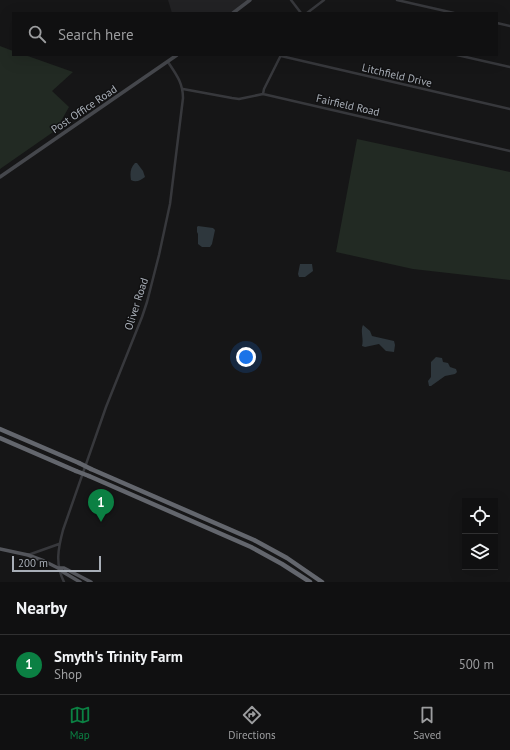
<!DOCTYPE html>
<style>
:root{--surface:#101011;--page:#19191a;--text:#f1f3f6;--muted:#9c9d9f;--line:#303031;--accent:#0b8043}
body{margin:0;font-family:"PT Sans",sans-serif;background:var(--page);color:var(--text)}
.controls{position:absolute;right:12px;bottom:12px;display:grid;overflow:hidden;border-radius:0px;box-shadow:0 4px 16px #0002}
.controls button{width:36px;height:36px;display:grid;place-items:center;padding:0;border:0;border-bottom:1px solid var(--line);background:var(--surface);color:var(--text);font:20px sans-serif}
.scale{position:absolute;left:12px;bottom:10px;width:89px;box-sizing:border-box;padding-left:4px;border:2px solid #a8aeb7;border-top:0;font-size:11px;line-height:14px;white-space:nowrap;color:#a8aeb7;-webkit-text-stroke:3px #111112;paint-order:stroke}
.you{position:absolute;left:246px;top:357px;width:14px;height:14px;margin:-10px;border:3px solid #fff;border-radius:50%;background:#1a73e8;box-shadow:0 0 0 6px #1a73e833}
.badge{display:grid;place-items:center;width:26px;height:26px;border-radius:50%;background:var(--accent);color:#fff;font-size:13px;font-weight:700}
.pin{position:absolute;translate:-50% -33px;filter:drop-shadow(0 1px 2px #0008)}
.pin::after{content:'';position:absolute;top:21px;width:14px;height:12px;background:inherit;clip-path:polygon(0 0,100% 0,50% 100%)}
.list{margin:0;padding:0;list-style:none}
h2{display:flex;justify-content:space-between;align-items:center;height:52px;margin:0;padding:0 16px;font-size:17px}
h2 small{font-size:13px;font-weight:400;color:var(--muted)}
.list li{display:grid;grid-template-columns:26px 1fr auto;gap:12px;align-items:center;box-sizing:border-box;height:60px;padding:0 16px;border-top:1px solid var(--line)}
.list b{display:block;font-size:15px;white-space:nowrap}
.list p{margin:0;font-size:13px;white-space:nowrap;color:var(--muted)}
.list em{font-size:13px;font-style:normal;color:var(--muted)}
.icon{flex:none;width:22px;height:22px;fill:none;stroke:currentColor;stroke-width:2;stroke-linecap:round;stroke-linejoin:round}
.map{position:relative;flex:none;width:510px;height:582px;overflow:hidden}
.search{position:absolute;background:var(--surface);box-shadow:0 4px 16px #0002;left:12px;right:12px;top:12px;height:44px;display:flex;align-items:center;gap:10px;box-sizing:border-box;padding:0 14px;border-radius:0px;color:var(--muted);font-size:15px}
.sheet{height:112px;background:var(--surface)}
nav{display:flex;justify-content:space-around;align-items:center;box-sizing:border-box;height:56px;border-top:1px solid var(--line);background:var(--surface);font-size:11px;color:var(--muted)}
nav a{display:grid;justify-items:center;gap:2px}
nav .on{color:var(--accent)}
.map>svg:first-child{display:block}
.built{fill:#222224}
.green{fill:#222a23}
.water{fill:#2e373d}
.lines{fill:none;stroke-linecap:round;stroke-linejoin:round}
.street{stroke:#37383c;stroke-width:2.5}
.secondary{stroke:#45474c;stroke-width:3.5}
.primary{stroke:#53555b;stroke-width:3.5}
.highway{stroke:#63666d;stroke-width:4.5}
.highway-bridge{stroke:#63666d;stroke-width:4.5}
.labels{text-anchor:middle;stroke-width:3;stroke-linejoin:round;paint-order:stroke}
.street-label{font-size:11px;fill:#a8aeb7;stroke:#111112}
</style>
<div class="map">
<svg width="510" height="582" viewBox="0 0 510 582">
<rect width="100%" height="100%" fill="#161617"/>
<path class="built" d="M168,0H250L232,13H172Z"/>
<path class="green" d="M0,46L13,51V55H25L73,72L52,91L69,107L56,130L0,169Z
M357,139L510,172V280L413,269L336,252Z"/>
<path class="water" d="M135,163H137L143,171L145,177C141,180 136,183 131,180C130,174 130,168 135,163Z
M198,226L213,228L215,230L212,244L210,247H202L198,244V234L197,232V227Z
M300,264H312L313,271L305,277H299L298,274Z
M363,325L370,331L372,336L394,341L395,345L394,352L386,351L379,344L365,347L362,346C364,339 360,331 363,325Z
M436,357L442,358L443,362L448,363L450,367L456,369L457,372L455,374L445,376L431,386H429L428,381L431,377V362Z"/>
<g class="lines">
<path class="street" d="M291,0L301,13
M397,0L454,13
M307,13L324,0
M497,23L510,26
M457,55L510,67
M281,56L510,109
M183,89L232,98L239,99L263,94L510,151
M263,94L264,89L281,55
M28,555L59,544
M64,582C55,564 58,549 63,530L106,407L142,317L147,302L159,255L170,204L183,98C183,83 176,74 168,62"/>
<path class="secondary" d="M233,13L250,0
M0,177L177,55"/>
<path class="primary" d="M0,549L28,555L44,561L58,568L63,572L80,582
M58,568H64L91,582"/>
<path class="highway" d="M0,429L79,463
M0,438L76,471
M91,469L254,540L287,558L322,582
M89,476L251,547L282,564L310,582"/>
<path class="highway-bridge" d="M79,463L91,469
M76,471L89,476"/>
</g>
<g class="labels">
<g class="street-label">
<text transform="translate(397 75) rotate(13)" y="4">Litchfield Drive</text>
<text transform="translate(348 105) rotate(13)" y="4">Fairfield Road</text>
<text transform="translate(84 109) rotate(-34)" y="4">Post Office Road</text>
<text transform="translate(136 304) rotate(-72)" y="4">Oliver Road</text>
</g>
</g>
</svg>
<div class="controls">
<button><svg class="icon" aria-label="locate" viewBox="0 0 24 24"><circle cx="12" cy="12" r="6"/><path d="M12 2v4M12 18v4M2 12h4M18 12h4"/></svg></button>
<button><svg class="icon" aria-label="layers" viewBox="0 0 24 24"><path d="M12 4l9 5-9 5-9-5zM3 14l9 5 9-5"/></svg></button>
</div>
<div class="scale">200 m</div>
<div class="you"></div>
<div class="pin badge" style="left:101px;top:522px">1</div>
<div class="search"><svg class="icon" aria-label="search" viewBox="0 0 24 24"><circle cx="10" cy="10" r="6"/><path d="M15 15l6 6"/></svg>Search here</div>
</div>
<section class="sheet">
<h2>Nearby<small></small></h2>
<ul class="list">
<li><span class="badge">1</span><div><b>Smyth's Trinity Farm</b><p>Shop</p></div><em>500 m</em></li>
</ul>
</section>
<nav>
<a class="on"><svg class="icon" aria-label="map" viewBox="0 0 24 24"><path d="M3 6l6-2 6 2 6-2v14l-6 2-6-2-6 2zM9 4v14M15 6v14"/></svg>Map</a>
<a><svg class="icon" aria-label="directions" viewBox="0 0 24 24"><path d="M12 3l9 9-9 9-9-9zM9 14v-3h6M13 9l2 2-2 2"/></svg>Directions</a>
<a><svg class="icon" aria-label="saved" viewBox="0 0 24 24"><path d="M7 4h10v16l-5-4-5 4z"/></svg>Saved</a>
</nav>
